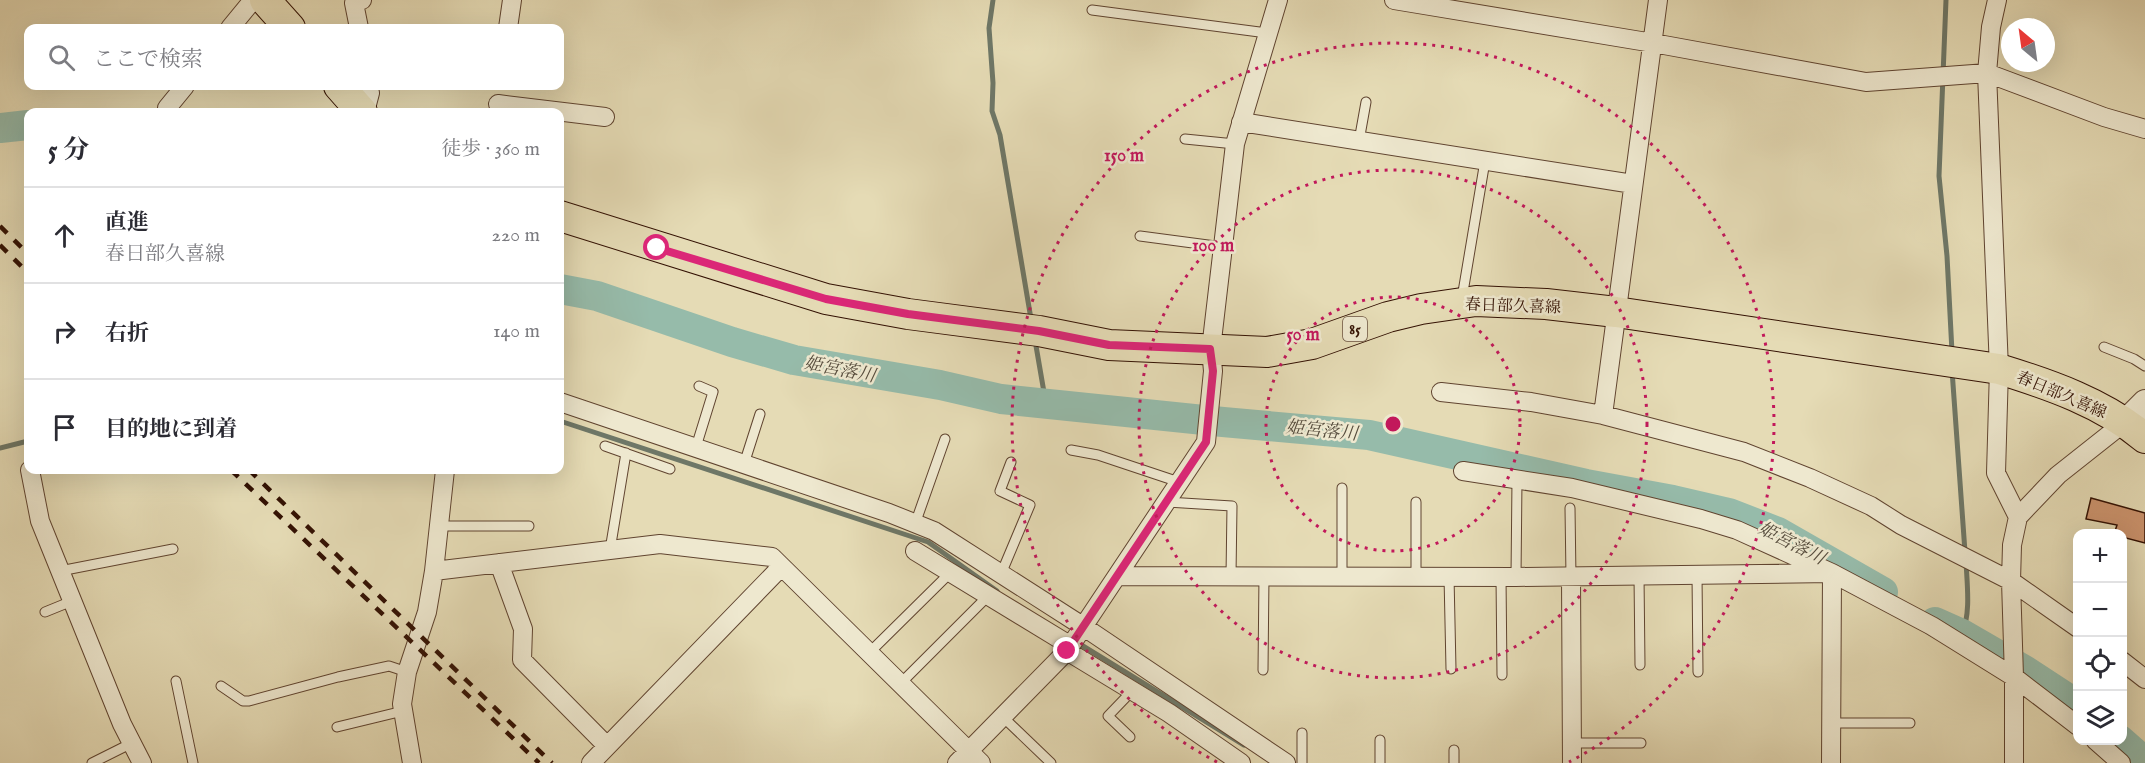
<!DOCTYPE html>
<html lang="ja">
<meta charset="utf-8">
<style>
:root{--surface:#fff;--page:#f2f2f3;--text:#2b2b33;--muted:#7c7c81;--line:#e1e1e2}
body{margin:0;font-family:"IM FELL English","Noto Serif JP",serif;background:var(--page);color:var(--text)}
.controls{position:absolute;right:18px;bottom:18px;display:grid;overflow:hidden;border-radius:12px;box-shadow:0 6px 24px #0002}
.controls button{width:54px;height:54px;display:grid;place-items:center;padding:0;border:0;border-bottom:2px solid var(--line);background:var(--surface);color:var(--text);font:30px sans-serif}
.compass{position:absolute;left:2001px;top:18px;width:54px;height:54px;border-radius:50%;background:var(--surface);box-shadow:0 6px 24px #0002;rotate:331deg}
.stop{position:absolute;width:18px;height:18px;margin:-14px;border:4px solid #db2777;border-radius:50%;background:#fff}
.stop.end{background:#db2777;border-color:#fff;box-shadow:0 2px 6px #0008}
.list{margin:0;padding:0;list-style:none}
h2{display:flex;justify-content:space-between;align-items:center;height:78px;margin:0;padding:0 24px;font-size:26px}
h2 small{font-size:20px;font-weight:400;color:var(--muted)}
.list li{display:grid;grid-template-columns:39px 1fr auto;gap:18px;align-items:center;box-sizing:border-box;height:96px;padding:0 24px;border-top:2px solid var(--line)}
.list b{display:block;font-size:22px;white-space:nowrap}
.list p{margin:0;font-size:20px;white-space:nowrap;color:var(--muted)}
.list em{font-size:20px;font-style:normal;color:var(--muted)}
.icon{flex:none;width:33px;height:33px;fill:none;stroke:currentColor;stroke-width:2;stroke-linecap:round;stroke-linejoin:round}
.map{position:relative;flex:none;width:2145px;height:763px;overflow:hidden}
.search{position:absolute;background:var(--surface);box-shadow:0 6px 24px #0002;left:24px;top:24px;width:540px;height:66px;display:flex;align-items:center;gap:15px;box-sizing:border-box;padding:0 21px;border-radius:12px;color:var(--muted);font-size:22px}
.panel{position:absolute;background:var(--surface);box-shadow:0 6px 24px #0002;left:24px;top:108px;width:540px;height:366px;border-radius:12px}
.map>svg:first-child{display:block}
.lines{fill:none;stroke-linecap:round;stroke-linejoin:round}
.stream{stroke:#6e7767;stroke-width:5}
.river{stroke:#96bbaa;stroke-width:30}
.building{fill:#cb936d;stroke:#331103;stroke-width:1.5}
.service-casing{stroke:#604430;stroke-width:11}
.minor-casing{stroke:#604430;stroke-width:20}
.tertiary-casing{stroke:#604430;stroke-width:26}
.primary-casing{stroke:#331103;stroke-width:32}
.service{stroke:#eee8cf;stroke-width:9}
.minor{stroke:#eee8cf;stroke-width:18}
.tertiary{stroke:#eee8cf;stroke-width:24}
.primary{stroke:#e5dbb5;stroke-width:30}
.rail{stroke:#331103;stroke-width:4.5;stroke-dasharray:10 10;stroke-linecap:butt}
.route{stroke:#db2777;stroke-width:8}
.ring{fill:none;stroke:#c2185b;stroke-width:3;stroke-dasharray:3 6}
.labels{text-anchor:middle;stroke-width:5;stroke-linejoin:round;paint-order:stroke}
.shield{fill:#eee8cf;stroke:#6b5240;stroke-width:1.5}
.shield-label{font-size:15px;font-weight:bold;fill:#331103}
.street-label{font-size:16px;fill:#331103;stroke:#eee8cf}
.water-label{font-size:18px;font-style:italic;fill:#564c3d;stroke:#eee8cf}
.centre{fill:#c2185b;stroke:#eee8cf;stroke-width:3}
.ring-label{font-size:18px;text-anchor:middle;font-weight:bold;fill:#c2185b;stroke:#eee8cf;stroke-width:5;stroke-linejoin:round;paint-order:stroke}
</style>
<div class="map">
<svg width="2145" height="763" viewBox="0 0 2145 763">
<rect width="100%" height="100%" fill="#e5dbb5"/>
<filter id="stains"><feTurbulence type="fractalNoise" baseFrequency=".00333" numOctaves="4"/><feColorMatrix values="0 0 0 0 .2 0 0 0 0 .09 0 0 0 0 .02 0 0 0 .5 -.17"/></filter>
<radialGradient id="worn" r=".72"><stop offset=".6" stop-color="#630" stop-opacity="0"/><stop offset="1" stop-color="#630" stop-opacity=".3"/></radialGradient>
<g class="lines">
<path class="stream" d="M993,0L989,28L993,83L992,111L1000,135L1031,319
M1946,0L1939,176L1947,256L1952,352
M1035,340L1046,404
M1952,370L1965,552
M560,421L928,542L997,591
M0,448L28,441
M1962,634C1971,612 1967,585 1966,561
M1078,643L1244,745"/>
<path class="river" d="M0,128L28,125
M560,289L597,296L732,342L794,360L940,385L1001,399L1223,422L1369,435L1586,484L1673,500L1729,513L1778,532L1883,592
M1935,622L1962,634L2026,671L2078,705
M2120,740L2145,762"/>
</g>
<path class="building" d="M2091,498L2145,513V543L2122,537V534H2114L2117,525L2086,519Z"/>
<g class="lines">
<defs>
<path id="service" d="M1092,10L1267,33
M1185,139L1235,144
M1359,141L1366,102
M1140,236L1223,247
M1462,298L1485,161
M2104,347L2134,359L2145,366
M605,446L670,469
M696,447L713,392L699,386
M1071,450L1098,455L1179,482
M744,464L760,414
M1167,502L1232,506L1231,576
M1570,508L1571,577
M915,524L945,439
M439,526H529
M610,550L626,453
M60,571L173,549
M1001,574L1030,505L1000,491L1011,462
M1697,575L1698,672
M1342,576V488
M1416,576V502
M1449,576L1451,669
M1639,576L1640,665
M1501,577L1502,675
M1516,577L1517,480
M45,612L72,601
M869,653L951,572
M1263,670L1264,576
M176,681L193,763
M900,684L989,595
M221,686L243,701H249L338,677L389,666L407,672
M1003,717L1051,763
M1831,723H1910
M337,727L403,711
M1302,733V763
M1130,737L1108,716L1132,691
M1572,743H1641
M1454,750V763
M92,763L132,743
M1380,763V740"/>
<path id="minor" d="M1394,0L1653,43L1866,82L1987,73L2104,117L2145,129
M1997,0L1991,27L1987,73L1999,369L1996,473L2018,517
M230,28L253,0
M359,28L354,3L362,0
M508,28L512,0
M498,104L605,117
M167,108L185,86
M365,112L370,93L368,86
M1241,122L1633,184
M1441,392L1531,402L1603,415L1744,452L1810,478L1871,506L1901,525L2011,581L2078,628
M560,402L889,513L934,531L1084,627L1286,763
M1603,415L1658,0
M30,470L40,521L122,724L142,763
M1463,471L1572,488L1701,519L1737,530L1832,573L1932,626L2014,677L2078,726
M915,551L1071,646
M499,563L523,629L522,660L607,746
M434,571L660,544L772,557L981,763
M1117,576L1516,577L1832,573L1831,763
M1571,577L1572,763
M1067,651L1169,713L1241,763
M2122,661L2145,679
M2095,740L2121,763
M412,763L402,704L407,672L427,612L434,571L445,470
M591,763L781,567
M957,763L1067,651L1206,442L1213,371L1211,349L1235,144L1278,0
M2014,763V677L2011,581L2012,545L2018,517L2058,475L2125,422"/>
<path id="tertiary" d="M2125,422L2145,402"/>
<path id="primary" d="M265,0L290,28
M339,86L362,112
M560,216L826,299L908,314L1039,331L1109,345L1267,352L1312,344L1388,317L1421,309L1476,301L1546,304L1616,312L1999,369C2051,385 2103,403 2145,438"/>
</defs>
<use href="#service" class="service-casing"/>
<use href="#minor" class="minor-casing"/>
<use href="#tertiary" class="tertiary-casing"/>
<use href="#primary" class="primary-casing"/>
<use href="#service" class="service"/>
<use href="#minor" class="minor"/>
<use href="#tertiary" class="tertiary"/>
<use href="#primary" class="primary"/>
<path class="rail" d="M0,226L28,254
M0,245L28,273
M231,470L539,763
M249,470L552,763"/>
</g>
<g class="lines">
<path class="route" d="M657,248L826,299L908,314L1039,331L1109,345L1210,349L1213,371L1206,442L1067,651"/>
</g>
<g class="ring">
<circle cx="1393" cy="424" r="127"/>
<circle cx="1393" cy="424" r="254"/>
<path d="M1217 762A381 381 0 1 1 1569 762"/>
</g>
<g class="labels">
<rect class="shield" x="1343" y="317" width="24" height="24" rx="4.5"/>
<g class="shield-label">
<text x="1355" y="334">85</text>
</g>
<g class="street-label">
<text transform="translate(1513 305) rotate(2)" y="6">春日部久喜線</text>
<text transform="translate(2062 394) rotate(23)" y="6">春日部久喜線</text>
</g>
<g class="water-label">
<text transform="translate(840 369) rotate(11)" y="6">姫宮落川</text>
<text transform="translate(1322 430) rotate(6)" y="6">姫宮落川</text>
<text transform="translate(1792 543) rotate(27)" y="6">姫宮落川</text>
</g>
</g>
<circle cx="1393" cy="424" r="9" class="centre"/>
<g class="ring-label">
<text x="1124" y="161">150 m</text>
<text x="1213" y="251">100 m</text>
<text x="1303" y="340">50 m</text>
</g>
<rect width="100%" height="100%" filter="url(#stains)"/>
<rect width="100%" height="100%" fill="url(#worn)"/>
</svg>
<div class="controls">
<button>+</button>
<button>−</button>
<button><svg class="icon" aria-label="locate" viewBox="0 0 24 24"><circle cx="12" cy="12" r="6"/><path d="M12 2v4M12 18v4M2 12h4M18 12h4"/></svg></button>
<button><svg class="icon" aria-label="layers" viewBox="0 0 24 24"><path d="M12 4l9 5-9 5-9-5zM3 14l9 5 9-5"/></svg></button>
</div>
<svg class="compass" viewBox="-18 -18 36 36"><path d="M0-13l5 13h-10z" fill="#e53935"/><path d="M0 13l5-13h-10z" fill="#7c7c81"/></svg>
<div class="stop" style="left:657px;top:248px"></div>
<div class="stop end" style="left:1067px;top:651px"></div>
<div class="search"><svg class="icon" aria-label="search" viewBox="0 0 24 24"><circle cx="10" cy="10" r="6"/><path d="M15 15l6 6"/></svg>ここで検索</div>
<section class="panel">
<h2>5 分<small>徒歩 · 360 m</small></h2>
<ul class="list">
<li><svg class="icon" aria-label="ahead" viewBox="0 0 24 24"><path d="M12 20V5M6 11l6-6 6 6"/></svg><div><b>直進</b><p>春日部久喜線</p></div><em>220 m</em></li>
<li><svg class="icon" aria-label="right" viewBox="0 0 24 24"><path d="M7 20v-9h11M14 6l5 5-5 5"/></svg><div><b>右折</b></div><em>140 m</em></li>
<li><svg class="icon" aria-label="arrive" viewBox="0 0 24 24"><path d="M6 21V4h12l-3 4 3 4H6"/></svg><div><b>目的地に到着</b></div></li>
</ul>
</section>
</div>
